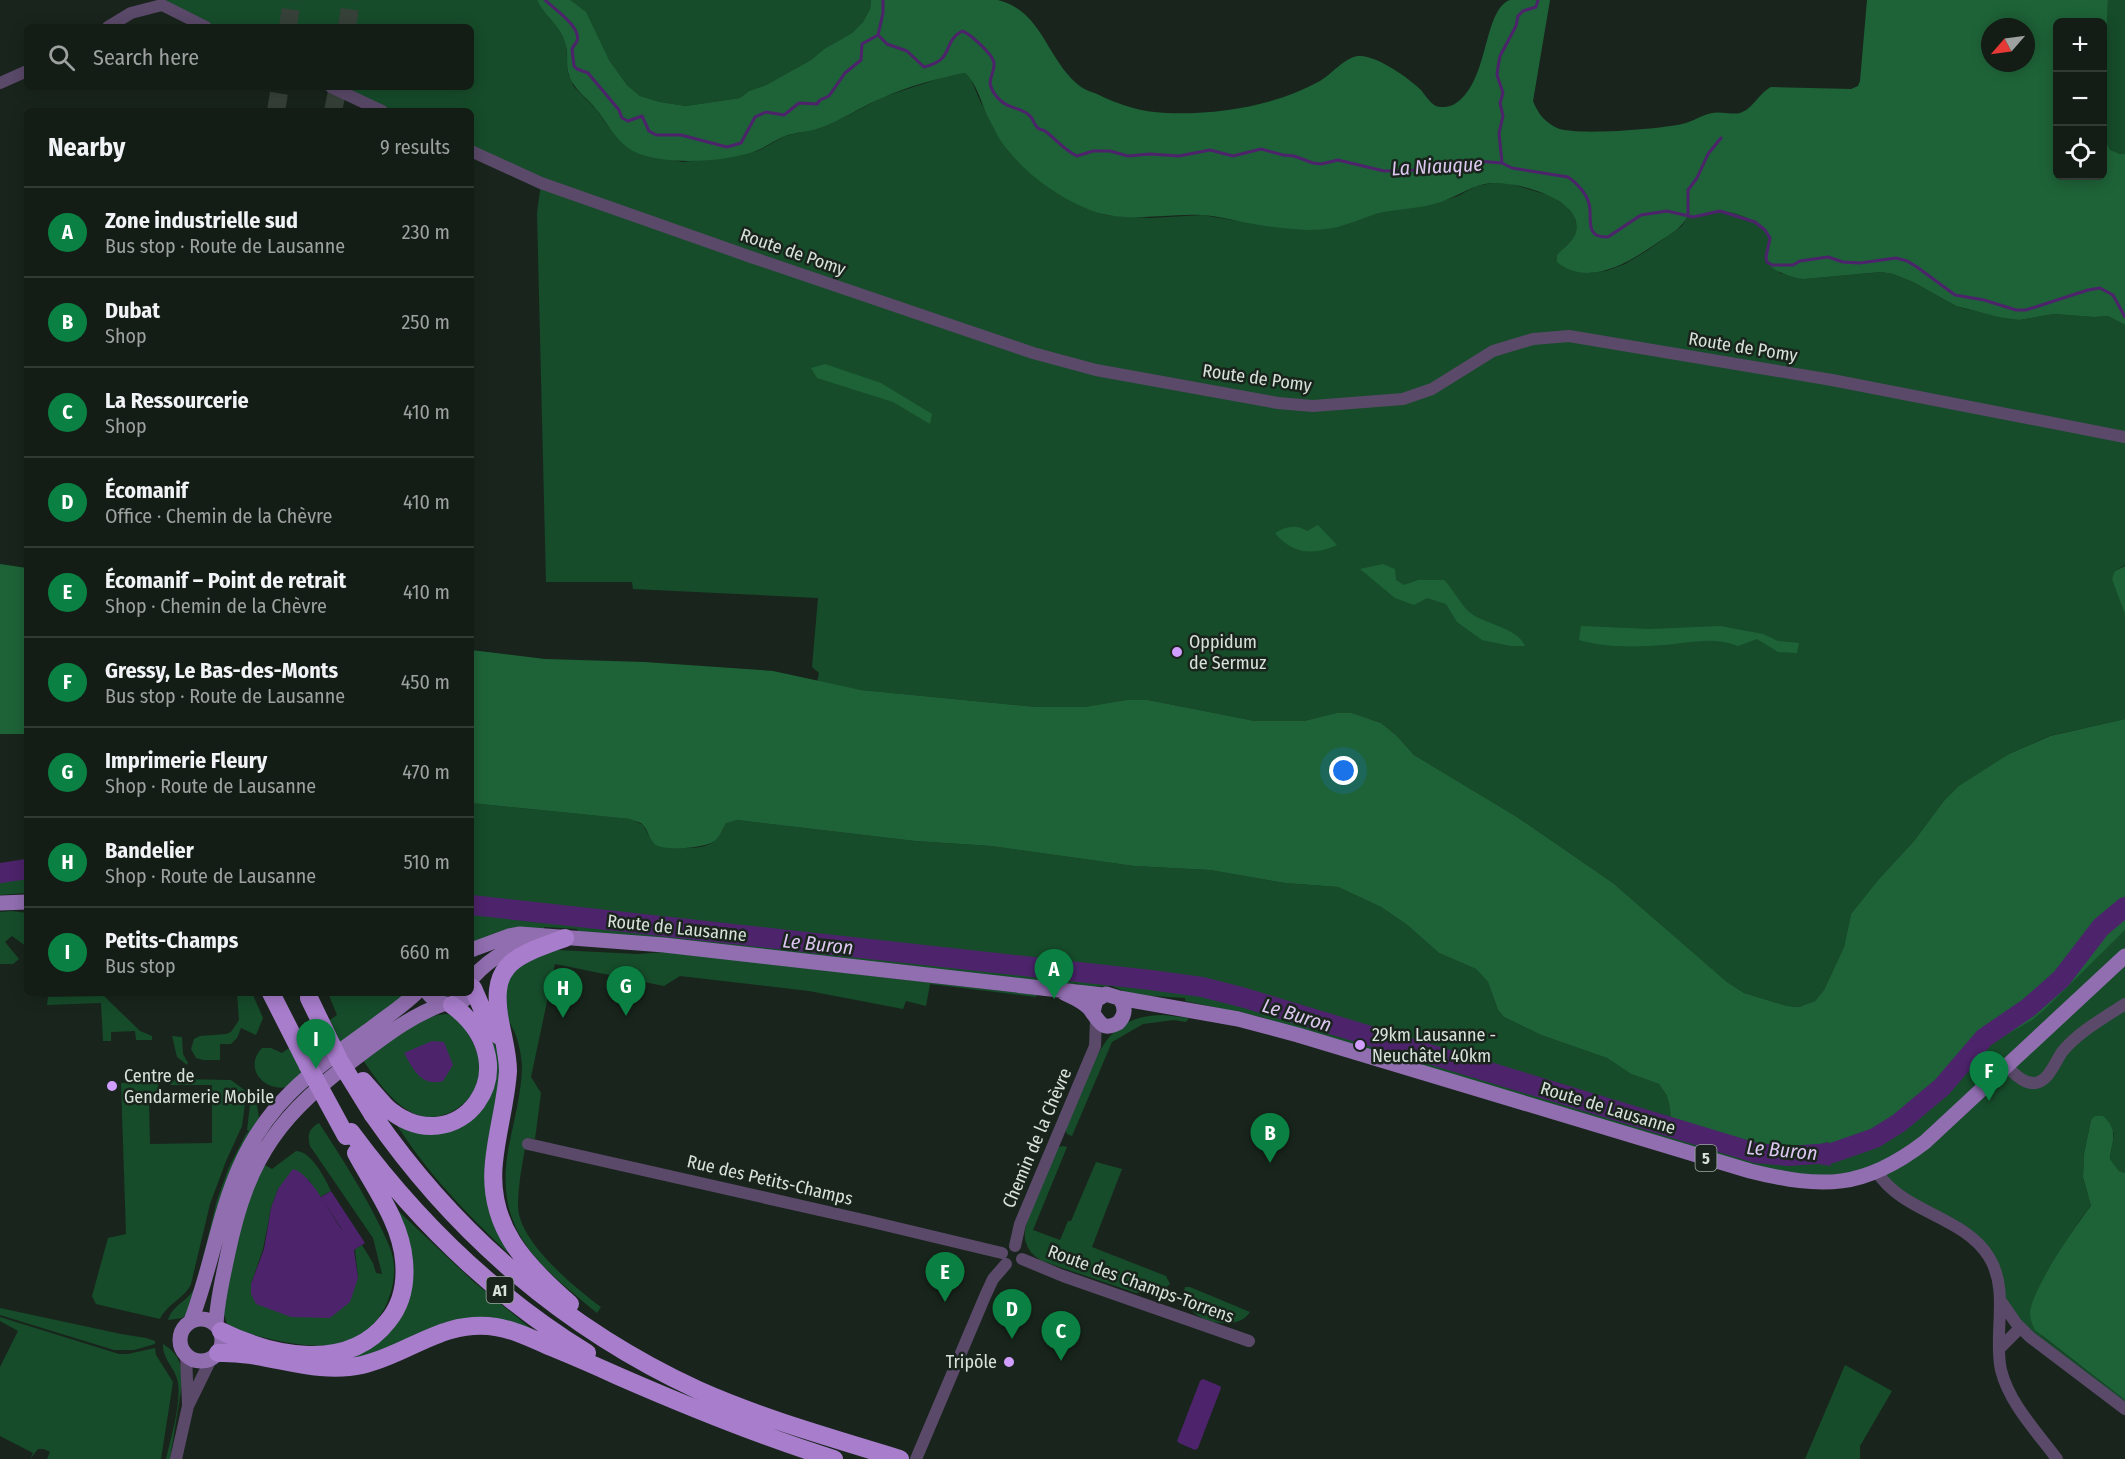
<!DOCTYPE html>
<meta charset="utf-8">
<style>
:root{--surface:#131c15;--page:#202922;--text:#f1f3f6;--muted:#9da1a0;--line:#323a34;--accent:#0b8043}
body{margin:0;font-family:"Fira Sans Condensed",sans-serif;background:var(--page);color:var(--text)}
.controls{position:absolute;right:18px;top:18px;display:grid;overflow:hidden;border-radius:9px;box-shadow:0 3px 15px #0003}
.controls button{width:54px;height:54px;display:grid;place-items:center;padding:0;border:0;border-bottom:2px solid var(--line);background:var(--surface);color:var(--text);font:30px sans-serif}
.compass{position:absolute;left:1981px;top:18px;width:54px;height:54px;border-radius:50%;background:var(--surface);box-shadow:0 3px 15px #0003;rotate:242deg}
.you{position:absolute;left:1344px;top:771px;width:21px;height:21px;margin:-15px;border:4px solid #fff;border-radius:50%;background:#1a73e8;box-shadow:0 0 0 9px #1a73e833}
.badge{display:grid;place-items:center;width:39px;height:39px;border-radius:50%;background:var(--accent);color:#fff;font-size:20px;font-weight:700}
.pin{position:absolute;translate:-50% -50px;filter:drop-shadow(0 2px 3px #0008)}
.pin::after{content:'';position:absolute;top:32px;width:21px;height:18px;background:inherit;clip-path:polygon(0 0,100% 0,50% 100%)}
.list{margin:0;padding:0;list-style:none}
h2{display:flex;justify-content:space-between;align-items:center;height:78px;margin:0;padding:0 24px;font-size:26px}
h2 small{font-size:20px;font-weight:400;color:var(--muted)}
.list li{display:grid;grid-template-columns:39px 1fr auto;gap:18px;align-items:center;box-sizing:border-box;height:90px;padding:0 24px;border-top:2px solid var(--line)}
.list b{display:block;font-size:22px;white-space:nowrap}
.list p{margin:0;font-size:20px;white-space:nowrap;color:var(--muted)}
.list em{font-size:20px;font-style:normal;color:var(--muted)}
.icon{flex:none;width:33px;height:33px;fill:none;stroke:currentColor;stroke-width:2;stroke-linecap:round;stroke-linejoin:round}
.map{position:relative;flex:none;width:2125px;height:1459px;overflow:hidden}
.search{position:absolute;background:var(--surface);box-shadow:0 3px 15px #0003;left:24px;top:24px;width:450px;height:66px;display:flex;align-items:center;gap:15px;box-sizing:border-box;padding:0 21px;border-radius:9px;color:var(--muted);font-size:22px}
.panel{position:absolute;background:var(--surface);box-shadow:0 3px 15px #0003;left:24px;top:108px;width:450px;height:888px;border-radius:9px}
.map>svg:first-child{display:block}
.green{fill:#164c2a}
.forest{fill:#1e6338;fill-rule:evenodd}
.water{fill:#4d236b}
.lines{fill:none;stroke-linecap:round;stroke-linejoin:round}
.stream{stroke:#4d236b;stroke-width:3}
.river{stroke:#4d236b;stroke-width:20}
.highway-tunnel{stroke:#364139;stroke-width:18;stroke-dasharray:18 9;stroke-linecap:butt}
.minor{stroke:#5a4969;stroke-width:12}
.major{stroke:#916eb0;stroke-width:15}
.highway{stroke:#a87dcc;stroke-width:18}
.highway-bridge{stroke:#a87dcc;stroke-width:18}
.poi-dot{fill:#d19dfe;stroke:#19251c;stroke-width:2}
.labels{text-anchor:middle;stroke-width:5;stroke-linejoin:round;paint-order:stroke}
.shield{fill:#19251c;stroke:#9fa9a2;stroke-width:1.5}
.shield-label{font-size:16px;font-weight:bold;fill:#d9e1db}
.street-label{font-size:18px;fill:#d9e1db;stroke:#19251c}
.poi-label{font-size:18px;fill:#d9e1db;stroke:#19251c;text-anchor:start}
.water-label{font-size:20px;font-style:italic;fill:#ddc7f1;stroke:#19251c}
</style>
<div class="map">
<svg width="2125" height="1459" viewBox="0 0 2125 1459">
<rect width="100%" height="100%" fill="#19251c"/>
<path class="green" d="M165,0H537L559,29L566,43L568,74L574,87L596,109L608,126L636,152L660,158L683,162L741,155L758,151L785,136L820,128L851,114L883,97L944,77L965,73L971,79L980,101L1007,150L1019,163L1059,193L1085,208L1105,215L1150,218L1202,215L1244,222L1313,230L1404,207L1433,204L1458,196L1476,186L1493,183H1508L1551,196L1567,207L1574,216L1577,226L1575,237L1557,255L1590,273L1606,271L1625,264L1648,250L1682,226L1688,216C1696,218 1707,213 1716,212C1735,209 1761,222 1770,238L1766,257L1767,262L1780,273L1804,279L1881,272L1893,274L1913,282L1956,306L1966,309L2019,320L2054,314L2094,317L2108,316L2125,325V565L2115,571L2125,614V719L2049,736L2009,754L1943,802L1914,841L1878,880L1851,914L1844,947L1824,990L1815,1001L1799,1007L1787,1006L1744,993L1727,982L1613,883L1517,817L1414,755L1396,735L1381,723L1352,713H1336L1304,721H1255L1148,700H1126L1084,707H1036L861,690L817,682L819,673L812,667L818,598L633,589L632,582H546L537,213L541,183L471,151V111H382L331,87H471V27H206Z
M570,0H871L870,9L863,22L852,33L824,49L811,60L766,85L749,91L740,98L686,106L660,102L640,96L627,85L609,60L598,40Z
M2108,0H2125V154H2120L2110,151L2102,137L2104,42Z
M471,803L631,819L643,825L653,843C672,846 706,855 719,836C722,832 724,827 726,822L737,820L915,841L991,846L1134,866L1210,870L1285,883L1338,887L1381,907L1406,924L1439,953L1476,969L1488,982L1498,1010L1504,1017L1541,1035L1607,1058L1631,1074L1659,1084L1667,1096L1670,1108L1671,1128L1788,1156H1805L1806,1149L1828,1142L1832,1153L1875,1138L1923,1105L1942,1087L1984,1038L2008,1034L2125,930V1173L2119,1171L2110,1159L2114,1133L2091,1120L2084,1154L2083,1177L2091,1206C2067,1235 2050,1269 2033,1302L2042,1336L2125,1400V1409L2012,1318L1990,1258L1877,1173L1807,1182L1261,1017L1185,1001V998L1133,995L1112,986L1087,987L1075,983L1074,986L578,932L577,929L544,927V930L471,946Z
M27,859V893L0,895V868Z
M12,911L27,913V947L12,936L5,942L19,959L13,964H0V912Z
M556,950L638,954L666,952L1037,995L1036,997L930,984L926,1006L906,1001L903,1009L809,991L680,976L664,986L555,964L531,1077L541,1093L535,1139L527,1138C523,1160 518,1184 518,1206C518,1241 575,1288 601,1307L597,1313C540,1266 494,1232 508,1151C513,1123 522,1093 522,1065C521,1054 519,1043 515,1033C510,1022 500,1008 502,995C503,986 508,977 511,968Z
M237,993H252L263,1018L256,1035L241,1028L237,1038L231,1044H220V1060H203L196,1058L191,1049L194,1039L200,1036L226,1034L231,1032L239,1020Z
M328,993H408L287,1087C264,1092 243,1068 262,1048H271L282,1053L337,1015Z
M104,996L140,1031L152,1036V1040H136L135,1031L111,1032V1041H103L101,1003L47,1005L48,997Z
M446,1014C454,1015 458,1021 464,1027C468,1032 470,1037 473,1043C477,1051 480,1060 480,1070C479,1103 439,1129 409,1111C389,1099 376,1079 363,1060C386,1043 417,1016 446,1014Z
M1164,1015L1189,1018L1186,1022L1174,1020L1143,1024L1112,1042L1072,1136L1067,1134L1065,1130C1073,1113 1080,1096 1087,1078C1103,1040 1117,1015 1164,1015Z
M490,1033L499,1055L501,1070L486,1163L512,1250L508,1253C466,1213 426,1172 395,1122L462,1124L492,1045L488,1034Z
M172,1036L182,1037L183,1054L188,1063L187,1065L177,1057Z
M175,1079L231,1080L247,1092L243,1096L245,1104L242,1126L226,1161L210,1204L191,1284C185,1298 167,1304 160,1319L96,1304L92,1296L108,1238L126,1234L121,1083L158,1080L159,1103L149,1104L150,1144L212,1143V1085H170Z
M254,1098L257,1105L259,1118L187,1314L182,1318L168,1320C173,1304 189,1301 196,1286L217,1200L229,1167L246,1134L249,1131L247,1130L250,1105Z
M319,1123C342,1158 364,1193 382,1230C387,1241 393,1252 394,1265C396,1301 373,1340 334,1345C312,1347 291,1344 270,1339C256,1335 238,1334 227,1324L224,1314V1301L245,1209L263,1164L272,1169L296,1151C311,1151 325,1178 331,1191L320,1197L308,1179L278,1189L271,1208L263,1249L251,1284L358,1278L355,1249L362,1245L373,1263L376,1273L382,1274L373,1238L310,1146C307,1134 309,1129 319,1123Z
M1063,1146L1067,1147L1033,1230L1060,1240L1068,1221H1071L1096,1162L1122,1169L1092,1247L1166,1276L1170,1284L1163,1290L1136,1293L1042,1261C1033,1256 1027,1249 1025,1239C1022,1220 1050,1168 1058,1147Z
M394,1207L474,1282L534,1331L499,1324L369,1360H326L401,1309Z
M1185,1287H1190L1250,1312C1235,1337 1174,1317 1185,1287Z
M0,1308L121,1334L146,1338L155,1341V1344L134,1350H114L0,1315Z
M0,1317L119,1354H128L155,1348L156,1355L173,1382L161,1459H47L50,1452L44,1449H38L30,1459L33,1453L0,1436V1367L18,1331L0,1321Z
M163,1344C177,1353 181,1361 183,1378L170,1459H166C171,1437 181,1405 178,1383C176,1368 162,1360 163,1344Z
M1845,1365L1892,1391L1860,1446V1459H1805Z"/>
<path class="forest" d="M537,0H570L586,12L609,60L627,85L640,96L660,102L686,106L740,98L749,91L766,85L811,60L824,49L852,33L863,22L870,9L871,0C901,0 931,0 962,0C973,0 987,0 998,0C1043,11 1047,62 1081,87C1085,90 1092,92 1097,94C1119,105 1141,112 1166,113C1217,115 1275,106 1320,81C1332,74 1344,58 1358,56C1375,54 1409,78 1421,90C1425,95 1430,103 1436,106C1441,108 1448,107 1453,105C1490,85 1482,10 1510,0C1519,0 1540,0 1550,0L1533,101C1538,114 1545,122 1557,128C1575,136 1661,129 1682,124C1692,122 1702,115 1712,113C1721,111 1731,115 1740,113C1753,109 1759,93 1771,87L1851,89L1858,86L1860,81L1867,0H2108L2103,86L2102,22H2058V176H2102L2103,137L2110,150L2120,154H2125V325L2108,316L2094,317L2054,314L2019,320L1999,317L1956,306L1913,282L1893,274L1881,272L1804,279C1794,278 1767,271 1766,258C1765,253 1769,244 1770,238C1761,222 1735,209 1716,212C1707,213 1696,218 1688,216C1681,229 1669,235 1657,243C1629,262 1589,288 1557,262V255C1562,249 1572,242 1575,235C1588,200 1518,182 1494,183C1473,183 1455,199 1434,204C1415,209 1395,209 1376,214C1362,218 1348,225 1333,228C1304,233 1271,227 1242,222C1229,219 1216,216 1202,215C1163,213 1122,225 1085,208C1058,196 1028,175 1009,152C1000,142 994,128 988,117C981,103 977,83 965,73C938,78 906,87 882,98C861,107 842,120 820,128C809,132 796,132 785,136C775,140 766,147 756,151C726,162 665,166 635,152C617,143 608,124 596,109C589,100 580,94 574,85C563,70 570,57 565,42C560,25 544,15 537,0ZM1990,27H2026V63H1990Z
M825,364L881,383L932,414L930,424L893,402L817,378L811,368Z
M1318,525L1337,545C1313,556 1292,554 1275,533C1285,526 1297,524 1307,531Z
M0,564L27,568V734H0Z
M1383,564L1395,569L1396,580L1404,585L1418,580H1444C1453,589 1460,603 1468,611C1482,624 1517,627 1525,646H1511L1482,640L1457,622L1446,604L1427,598L1414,605L1395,598L1360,569Z
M2125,566V614L2112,579L2115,571Z
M1581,626L1649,629L1720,626L1763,634L1778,641L1799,643L1797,653L1778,652L1757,639L1738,646C1713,636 1690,643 1664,645C1635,647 1607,648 1579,640Z
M471,650L545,659L644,662L773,671L861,690L1036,707H1084L1126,700H1148L1255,721H1304L1336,713H1352L1381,723L1396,735L1414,755L1517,817L1613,883L1727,982L1744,993L1787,1006L1799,1007L1815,1001L1824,990L1844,947L1851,914L1878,880L1914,841L1943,802L1959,786L2009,754L2050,736L2125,719V930L2045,1009L2032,1020L2008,1034L1984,1038L1942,1087L1923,1105L1875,1138L1832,1153L1828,1142L1806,1149L1805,1156L1756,1153L1671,1128L1670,1108L1667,1096L1659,1084L1631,1074L1607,1058L1541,1035L1504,1017L1498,1010L1488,982L1476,969L1439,953L1406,924L1381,907L1338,887L1285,883L1210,870L1134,866L991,846L915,841L737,820L726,823C722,830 720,838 713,842C703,848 666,851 656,845C649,841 649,831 643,825C641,822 634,821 630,819L471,803Z
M2095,1116H2103C2119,1131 2112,1139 2110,1159L2119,1171L2125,1173V1400L2035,1330C2032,1324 2030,1319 2030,1312C2033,1288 2075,1226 2091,1206L2083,1177L2084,1154L2091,1120Z"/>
<path class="water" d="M432,1041L444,1042L453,1065L443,1081C421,1087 413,1069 404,1053Z
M1828,1142L1832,1153L1831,1166L1805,1162L1806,1149Z
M293,1169C311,1173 331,1216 343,1231L321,1197L331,1191L365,1243L354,1250L358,1278L350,1302L330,1318L291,1317L256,1304L251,1294V1284L264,1249L271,1208L278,1189Z
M1203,1379L1220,1386L1221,1388L1198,1448L1195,1450L1179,1443L1177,1441L1200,1381Z"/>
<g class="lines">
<path class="stream" d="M545,0C553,8 582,27 577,41C576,44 573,46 572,49L574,66L577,69L588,73L619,110L622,118L628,121L642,116L649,131L656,135H681L727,147L741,143L755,117L766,112L784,115L799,103L817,104L820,100L829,96L845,73L861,60L862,44L878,35L883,13V0
M878,35L887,44L907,51L924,67C956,59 941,43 962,31C969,33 993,54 994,63C995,77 983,80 997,97C1008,110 1021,107 1029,115C1033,118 1034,124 1037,127C1040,131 1040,128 1045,131C1056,139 1064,150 1077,156L1093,151H1110L1128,156L1150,154L1179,156L1210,150L1233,156L1261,149L1283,155L1294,156L1313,163L1321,164L1338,160L1384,171L1420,170L1477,161L1502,163L1512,168L1568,177C1577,183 1587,194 1589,204C1593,217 1583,238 1608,237L1641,215L1667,211L1693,217L1720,211L1755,222L1765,230L1770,238L1766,257L1767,262L1772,265H1793L1800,261L1828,257L1843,262L1860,263L1896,258L1907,261L1917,267L1955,295L1984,300L2016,310H2026L2088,290L2100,288L2113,295L2125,317
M1502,163L1499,133L1503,116L1500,103L1503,93L1497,75L1498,67L1500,56L1516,26L1518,16L1523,11L1536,7L1538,0
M1688,216V190L1697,178L1708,154L1721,138"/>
<path class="river" d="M0,873L27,869
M471,905L1151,980L1202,987L1245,998L1756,1153L1788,1156L1832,1153L1875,1138L1899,1123L1942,1087L1984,1038L2028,1008L2061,979L2101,927L2125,907"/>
<path class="highway-tunnel" d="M288,27L292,0
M347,27L351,0
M276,111L280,87
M333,111L338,87"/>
<path class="minor" d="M108,27L131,13L162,5L206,27
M0,83L27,71
M331,87L382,111
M471,151L541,183L751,257L1033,353L1096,370L1278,403L1313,406L1403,399L1432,389L1493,351L1533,339L1569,336L1832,380L2125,437
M2007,1067C2015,1074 2024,1084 2035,1083C2049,1081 2055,1062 2062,1052C2078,1032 2104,1018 2125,1004
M528,1144L868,1221L1002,1253
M1877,1172C1903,1213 1964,1216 1989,1257C2010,1291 1993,1334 2001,1370C2009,1403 2037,1432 2057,1459
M1015,1246L1020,1224L1095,1046L1096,1020
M1022,1259L1063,1276L1249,1341
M2000,1300L2016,1323L2030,1337L2125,1409
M1999,1349L2020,1328
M186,1355L188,1404
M176,1459L188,1406L211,1359
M916,1459L986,1294L993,1279L1006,1264"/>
<path class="major" d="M0,903L27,902
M471,950L509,936L520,934L664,945L1103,995
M474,976C494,955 510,948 538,939
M428,993C440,1008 459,1008 471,993
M1064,993C1073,997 1087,1003 1092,1012C1100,1023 1103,1031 1118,1023C1126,1015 1126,1006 1119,998L1106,994L1096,1000L1093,1012
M1119,998L1238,1019L1298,1035L1750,1171C1823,1189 1864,1189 1925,1142L2125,956
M180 1340a21 21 0 1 1 42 0a21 21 0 1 1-42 0Z
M191,1321C223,1237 221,1162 290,1093C315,1068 344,1048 373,1027C387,1016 403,1006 416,993
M216,1325C217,1300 223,1277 228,1253C249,1153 281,1114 361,1054C388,1034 411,1016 443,1004"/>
<path class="highway" d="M565,938C513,957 488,963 501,1026C504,1041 508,1056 508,1071C506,1102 497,1131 494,1162C487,1226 525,1265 570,1304
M473,988L483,1011L499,1036
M271,993L308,1066
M386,1107C456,1168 536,1068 452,1005
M373,1115C456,1235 566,1329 698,1390C763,1419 832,1438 900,1459
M351,1132C416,1220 494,1296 587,1353
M221,1331C272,1356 348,1373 388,1321C402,1304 406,1282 404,1261C401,1222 374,1187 356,1153
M218,1353C267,1351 313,1376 362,1365C410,1354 442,1319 496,1327C515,1330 533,1339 551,1347C573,1356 596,1366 618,1376C689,1407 760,1436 834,1459"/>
<path class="highway-bridge" d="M309,998L339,1060L373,1115
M308,1066L346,1136
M363,1081L386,1107"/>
</g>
<g class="poi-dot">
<circle cx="1177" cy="652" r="6"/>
<circle cx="1360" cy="1045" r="6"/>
<circle cx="112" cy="1086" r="6"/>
<circle cx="1009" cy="1362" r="6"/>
</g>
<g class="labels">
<g class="shield">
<rect x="1695.5" y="1145" width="21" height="26" rx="4.5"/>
<rect x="486.5" y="1277" width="27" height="26" rx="4.5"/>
</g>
<g class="shield-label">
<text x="1706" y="1164">5</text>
<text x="500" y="1296">A1</text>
</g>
<g class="street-label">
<text transform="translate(793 252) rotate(19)" y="6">Route de Pomy</text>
<text transform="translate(1743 347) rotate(9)" y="6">Route de Pomy</text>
<text transform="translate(1257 378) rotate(8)" y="6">Route de Pomy</text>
<text transform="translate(677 928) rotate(6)" y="6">Route de Lausanne</text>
<text transform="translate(1608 1108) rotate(17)" y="6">Route de Lausanne</text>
<text transform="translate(1037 1138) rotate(-67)" y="6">Chemin de la Chèvre</text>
<text transform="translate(770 1180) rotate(13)" y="6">Rue des Petits-Champs</text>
<text transform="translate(1141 1284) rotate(20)" y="6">Route des Champs-Torrens</text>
</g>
<g class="poi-label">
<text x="1189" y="648">Oppidum<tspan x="1189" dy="21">de Sermuz</tspan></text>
<text x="1372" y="1041">29km Lausanne -<tspan x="1372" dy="21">Neuchâtel 40km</tspan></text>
<text x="124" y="1082">Centre de<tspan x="124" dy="21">Gendarmerie Mobile</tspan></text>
<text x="997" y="1368" text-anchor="end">Tripōle</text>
</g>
<g class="water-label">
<text transform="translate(1437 166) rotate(-3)" y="7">La Niauque</text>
<text transform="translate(818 944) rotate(6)" y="7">Le Buron</text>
<text transform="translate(1297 1015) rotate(17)" y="7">Le Buron</text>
<text transform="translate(1782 1150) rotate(5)" y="7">Le Buron</text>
</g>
</g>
</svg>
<div class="controls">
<button>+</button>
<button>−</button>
<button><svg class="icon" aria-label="locate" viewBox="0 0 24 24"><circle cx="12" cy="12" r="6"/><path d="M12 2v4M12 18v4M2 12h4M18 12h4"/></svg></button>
</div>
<svg class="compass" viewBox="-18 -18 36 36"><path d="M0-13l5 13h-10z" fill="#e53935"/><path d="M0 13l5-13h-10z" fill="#9da1a0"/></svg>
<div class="you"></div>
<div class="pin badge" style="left:1054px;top:999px">A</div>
<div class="pin badge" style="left:1270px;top:1163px">B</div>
<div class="pin badge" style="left:1061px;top:1361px">C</div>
<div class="pin badge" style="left:1012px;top:1339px">D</div>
<div class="pin badge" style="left:945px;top:1302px">E</div>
<div class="pin badge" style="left:1989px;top:1101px">F</div>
<div class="pin badge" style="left:626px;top:1016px">G</div>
<div class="pin badge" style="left:563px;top:1018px">H</div>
<div class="pin badge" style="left:316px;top:1069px">I</div>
<div class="search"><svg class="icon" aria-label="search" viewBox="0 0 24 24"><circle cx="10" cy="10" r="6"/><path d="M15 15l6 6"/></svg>Search here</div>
<section class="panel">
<h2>Nearby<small>9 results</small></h2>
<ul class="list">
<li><span class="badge">A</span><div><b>Zone industrielle sud</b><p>Bus stop · Route de Lausanne</p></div><em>230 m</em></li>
<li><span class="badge">B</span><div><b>Dubat</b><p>Shop</p></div><em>250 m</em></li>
<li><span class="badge">C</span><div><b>La Ressourcerie</b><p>Shop</p></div><em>410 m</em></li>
<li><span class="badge">D</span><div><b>Écomanif</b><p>Office · Chemin de la Chèvre</p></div><em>410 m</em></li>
<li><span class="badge">E</span><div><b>Écomanif – Point de retrait</b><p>Shop · Chemin de la Chèvre</p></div><em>410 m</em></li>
<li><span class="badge">F</span><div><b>Gressy, Le Bas-des-Monts</b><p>Bus stop · Route de Lausanne</p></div><em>450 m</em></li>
<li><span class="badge">G</span><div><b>Imprimerie Fleury</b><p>Shop · Route de Lausanne</p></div><em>470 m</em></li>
<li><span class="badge">H</span><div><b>Bandelier</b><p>Shop · Route de Lausanne</p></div><em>510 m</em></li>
<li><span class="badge">I</span><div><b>Petits-Champs</b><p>Bus stop</p></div><em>660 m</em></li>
</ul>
</section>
</div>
